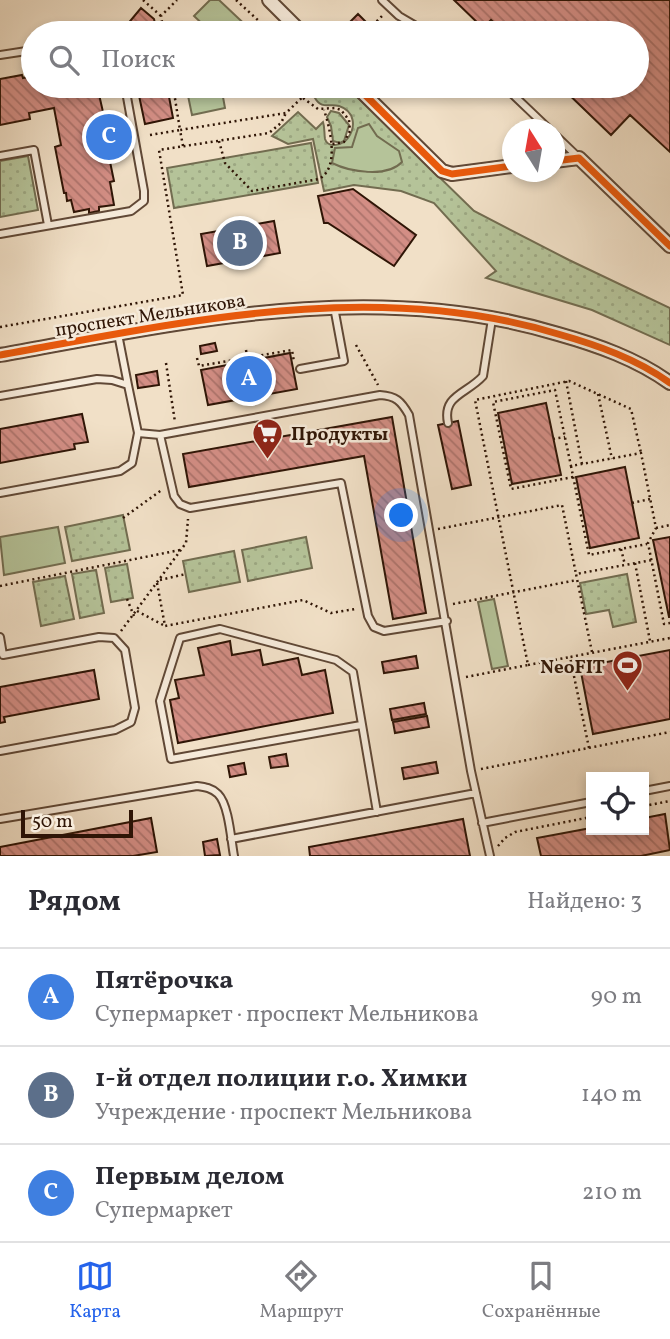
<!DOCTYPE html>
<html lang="ru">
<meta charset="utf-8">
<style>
:root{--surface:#fff;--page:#f7f7f7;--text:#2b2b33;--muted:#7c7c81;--line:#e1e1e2;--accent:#2563eb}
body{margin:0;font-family:Vollkorn,serif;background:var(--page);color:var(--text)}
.controls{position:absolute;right:21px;bottom:21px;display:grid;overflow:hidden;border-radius:0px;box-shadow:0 4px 10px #0003}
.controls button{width:63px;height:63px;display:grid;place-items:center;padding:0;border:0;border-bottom:2px solid var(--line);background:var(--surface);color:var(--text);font:35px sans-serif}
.compass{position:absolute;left:502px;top:119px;width:63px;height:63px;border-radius:50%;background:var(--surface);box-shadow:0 4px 10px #0003;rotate:349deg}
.scale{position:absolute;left:21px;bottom:18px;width:112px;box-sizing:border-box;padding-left:7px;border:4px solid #2f1506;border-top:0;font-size:19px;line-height:24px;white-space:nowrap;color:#2f1506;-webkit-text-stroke:5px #f6ebdb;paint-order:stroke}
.you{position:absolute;left:402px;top:516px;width:24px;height:24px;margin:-18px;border:5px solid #fff;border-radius:50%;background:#1a73e8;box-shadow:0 0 0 10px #1a73e833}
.badge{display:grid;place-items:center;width:46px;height:46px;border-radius:50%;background:var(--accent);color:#fff;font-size:23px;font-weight:700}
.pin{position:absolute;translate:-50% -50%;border:4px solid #fff;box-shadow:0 2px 7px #0006}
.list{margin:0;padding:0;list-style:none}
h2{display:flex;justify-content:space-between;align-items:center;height:91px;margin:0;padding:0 28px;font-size:30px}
h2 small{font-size:23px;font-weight:400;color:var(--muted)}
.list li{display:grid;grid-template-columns:46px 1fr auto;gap:21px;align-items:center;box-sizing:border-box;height:98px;padding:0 28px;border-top:2px solid var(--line)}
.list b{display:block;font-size:26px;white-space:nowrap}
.list p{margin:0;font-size:23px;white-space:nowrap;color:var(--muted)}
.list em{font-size:23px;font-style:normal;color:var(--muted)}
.icon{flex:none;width:38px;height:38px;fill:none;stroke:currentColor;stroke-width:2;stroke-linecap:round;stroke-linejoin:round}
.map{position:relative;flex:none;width:670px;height:856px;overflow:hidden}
.search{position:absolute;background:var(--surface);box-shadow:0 4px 10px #0003;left:21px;right:21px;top:21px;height:77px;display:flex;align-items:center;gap:18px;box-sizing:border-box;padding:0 24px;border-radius:38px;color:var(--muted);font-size:26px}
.sheet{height:385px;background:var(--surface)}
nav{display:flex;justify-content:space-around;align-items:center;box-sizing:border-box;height:98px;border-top:2px solid var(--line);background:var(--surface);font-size:19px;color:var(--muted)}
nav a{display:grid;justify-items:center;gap:4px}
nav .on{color:var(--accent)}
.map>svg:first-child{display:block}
.green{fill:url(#green-dots);stroke:#726c50;stroke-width:2}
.pitch{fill:#b5c399;stroke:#726c50;stroke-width:2}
.building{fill:url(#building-back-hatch);stroke:#2f1506;stroke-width:2}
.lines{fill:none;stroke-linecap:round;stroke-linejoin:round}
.lane-casing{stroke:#604836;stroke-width:10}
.street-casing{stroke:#604836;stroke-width:16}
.path{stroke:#2f1506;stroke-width:2.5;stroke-dasharray:2 3.5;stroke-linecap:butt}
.lane{stroke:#f6ebdb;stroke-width:6}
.street{stroke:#f6ebdb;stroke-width:12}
.cycleway-casing{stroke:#f6ebdb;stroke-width:11}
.cycleway{stroke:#e8590c;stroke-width:7}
.labels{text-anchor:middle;stroke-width:5;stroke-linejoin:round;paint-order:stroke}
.street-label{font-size:19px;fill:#2f1506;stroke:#f6ebdb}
.poi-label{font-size:19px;font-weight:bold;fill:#2f1506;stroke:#f6ebdb;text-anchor:start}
</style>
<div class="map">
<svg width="670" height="856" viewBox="0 0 670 856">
<defs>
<pattern id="green-dots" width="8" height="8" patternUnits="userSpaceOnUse" patternTransform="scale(1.75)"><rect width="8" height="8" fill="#b5c399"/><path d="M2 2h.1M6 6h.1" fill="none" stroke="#9ca782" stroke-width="1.8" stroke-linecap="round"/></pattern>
<pattern id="building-back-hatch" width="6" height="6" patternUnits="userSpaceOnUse" patternTransform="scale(1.75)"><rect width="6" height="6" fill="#d38e85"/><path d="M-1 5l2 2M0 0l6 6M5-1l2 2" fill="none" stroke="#ac736b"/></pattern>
</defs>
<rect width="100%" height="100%" fill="#f1e0c7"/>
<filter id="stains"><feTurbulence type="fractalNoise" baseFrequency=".00286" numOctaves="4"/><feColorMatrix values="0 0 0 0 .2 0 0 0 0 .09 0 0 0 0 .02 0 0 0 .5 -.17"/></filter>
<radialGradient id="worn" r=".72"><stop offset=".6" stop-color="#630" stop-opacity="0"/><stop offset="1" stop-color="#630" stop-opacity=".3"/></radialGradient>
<path class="green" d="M325,86H346L474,211L569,260L670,308V345L592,310L486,278L496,271L434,203L401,191L354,185L324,191L313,139L288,144L272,136L298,112L316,129L323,122C325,128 324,133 325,139C328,149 343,145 348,138C356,127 355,111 339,106C329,103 322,110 315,98Z
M331,111L339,113L349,125L344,141L340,143L333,141L331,126L327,117Z
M311,143L318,183L174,208L167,168Z
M28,156L38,210L0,217V161Z
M123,515L130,550L72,561L65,527Z
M306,537L312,568L248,581L242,550Z
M234,551L240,582L189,592L183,561Z
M127,564L133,598L111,602L105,568Z
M96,570L104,613L80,618L72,574Z
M627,574L636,622L613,627L609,610L586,614L580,583Z
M65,576L74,619L41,626L33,582Z"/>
<path class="pitch" d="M210,0H219L254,33H212L194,16Z
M186,86H221L225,108L192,115Z
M369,124L377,136L399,151L402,162C387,178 350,172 332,163L335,148L352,147L358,128Z
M58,527L65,563L4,575L0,537Z
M494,599L508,666L492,669L478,602Z"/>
<path class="building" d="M454,0H670V152L630,115L611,135L560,86H637V33H505L491,20L483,28Z
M141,8L154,19L157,33H127L126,26Z
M358,14L367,23L357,33H339Z
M22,75L23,78L33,76V86H94V91L98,90L113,156L109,157L114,181L110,182L114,205L99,207V211L89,213V209L74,212L71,200L67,201L66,193H64L55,147L61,145L54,108L29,113L30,119L0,125V79Z
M137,86H167L173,118L145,124Z
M353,189L416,235L394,266L328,223H324L318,196Z
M274,221L280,253L207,266L201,234Z
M215,343L217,351L201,354L200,346Z
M290,353L297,389L208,405L201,370Z
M157,371L159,385L138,388L136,375Z
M546,403L561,475L512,484L498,413Z
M82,414L88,442L74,444L75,449L0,463V429Z
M392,417L426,613L393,619L364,456L189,487L183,454Z
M458,421L471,485L452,489L438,425Z
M625,467L639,538L590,548L576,477Z
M670,537V617H669L653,540Z
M230,641L232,655L260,650L263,665L298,658L302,675L325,670L333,713L178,743L170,700L179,698L175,680L204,675L198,648Z
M670,650V719L593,734L580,667Z
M416,656L418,668L384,673L382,662Z
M94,670L99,699L4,717L5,722L0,723V687Z
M424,703L426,714L392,720L390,709Z
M427,716L429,727L395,733L393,722Z
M286,754L288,766L271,768L269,757Z
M436,762L438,773L404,779L402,768Z
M244,763L246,774L230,777L228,766Z
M665,814L670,850L641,856H541L537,838L591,828V830H644V818Z
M151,818L157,852L133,856H0V847Z
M463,819L470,856H310L309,847Z
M217,839L220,855L205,856L203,842Z"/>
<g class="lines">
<defs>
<path id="lane" d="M382,0L399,16L428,33
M0,55L33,50
M504,86L550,130
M554,134L578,157
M0,156L34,150L48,225
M0,234L131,211L144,201V191L125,86
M118,334L128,385
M300,369L344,361L334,307
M0,396L97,379L112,380L128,385L138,433L132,463L120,471L0,493
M448,423C442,395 467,394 483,376L492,319
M138,433L160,435L174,496L180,504L190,508L341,483L368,616L374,627L384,631L447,621
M160,435L380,395C396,396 401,401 409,415L471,771L490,856
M0,637L3,655L99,637L114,638L125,650L135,708L131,722L115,730L0,751
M361,725L171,759L160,701L180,638L220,629L336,660L353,672L377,812
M644,791L670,786
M0,819L197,786C205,787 212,788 218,794C229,805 231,840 234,856
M482,823L591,802
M231,839L476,793"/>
<path id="street" d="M269,0L302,33
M356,86L442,171L452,174L512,166
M554,161L579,158L670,246
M0,355C184,322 374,278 558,334C597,345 637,359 670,383"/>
</defs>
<use href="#lane" class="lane-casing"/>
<use href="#street" class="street-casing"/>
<path class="path" d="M143,0L161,16
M236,0L272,33
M164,33L161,16L177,0
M365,33L382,16
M303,98L318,109L335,108L341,110L349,120L350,131L344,142L332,144
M150,135L180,130L173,86
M219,141L225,163L252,191L319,179C340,168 330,128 324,110
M183,146L180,130L286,113L314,86
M0,327L183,295L159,150L269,133L281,123L286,113
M356,345L378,385
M246,350L248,361
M197,358L199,366L292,350L294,362
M166,363L175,422
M566,381L582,464
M598,394L612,459
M553,439L565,437
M571,466L589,555L647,544
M573,477L511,489L493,402L555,390L571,466L641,453L656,528L648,543L664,624L670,623
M632,503L650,499
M123,518L163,489
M656,528L670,525
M438,529L562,505L576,574
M621,549L625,565
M635,563L650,641
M160,580L186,574
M157,583L165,626L303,600L331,613L355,609
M0,586L180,550
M127,599L134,616
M453,604L577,580
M137,611L165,626
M121,631L186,543L188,519
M592,652L576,574L652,560
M528,665L570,657
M466,677L528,665L475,400L569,381L631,409L641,453
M589,748L570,657L670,638
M481,769L670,732
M644,806L670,801
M498,846L505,838L515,832L591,817"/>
<use href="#lane" class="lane"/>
<use href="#street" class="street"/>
<defs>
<path id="cycleway" d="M356,86L442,171L452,174L512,166
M554,161L579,158L670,246
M0,355C184,322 374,278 558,334C597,345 637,359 670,383"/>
</defs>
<use href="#cycleway" class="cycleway-casing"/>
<use href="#cycleway" class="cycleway"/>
</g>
<defs>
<symbol id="supermarket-pin" viewBox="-11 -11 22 30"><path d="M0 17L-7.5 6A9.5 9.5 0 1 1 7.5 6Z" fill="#8f2418" stroke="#f6ebdb"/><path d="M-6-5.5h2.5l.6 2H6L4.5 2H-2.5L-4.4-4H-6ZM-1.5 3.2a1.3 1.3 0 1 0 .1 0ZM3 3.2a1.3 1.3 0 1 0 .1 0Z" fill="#fff"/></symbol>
<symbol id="stadium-pin" viewBox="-11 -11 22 30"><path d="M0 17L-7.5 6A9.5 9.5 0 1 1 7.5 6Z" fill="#8f2418" stroke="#f6ebdb"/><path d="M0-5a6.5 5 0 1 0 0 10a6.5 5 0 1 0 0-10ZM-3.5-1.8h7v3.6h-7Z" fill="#fff"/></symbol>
</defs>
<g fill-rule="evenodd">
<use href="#supermarket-pin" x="250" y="416" width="35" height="47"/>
<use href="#stadium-pin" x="610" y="648" width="35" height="47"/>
</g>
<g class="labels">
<g class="street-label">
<text transform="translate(150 314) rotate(-9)" y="7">проспект Мельникова</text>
</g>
<g class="poi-label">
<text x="291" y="440">Продукты</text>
<text x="605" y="673" text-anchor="end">NeoFIT</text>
</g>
</g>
<rect width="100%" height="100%" filter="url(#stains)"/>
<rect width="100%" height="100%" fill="url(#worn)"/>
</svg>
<div class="controls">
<button><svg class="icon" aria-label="locate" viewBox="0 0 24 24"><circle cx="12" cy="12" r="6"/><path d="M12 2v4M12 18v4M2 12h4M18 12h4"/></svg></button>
</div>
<svg class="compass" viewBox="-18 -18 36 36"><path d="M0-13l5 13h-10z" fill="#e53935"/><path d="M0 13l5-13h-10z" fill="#7c7c81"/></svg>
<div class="scale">50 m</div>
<div class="you"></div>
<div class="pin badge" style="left:249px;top:379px;background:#3f7fe0">A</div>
<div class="pin badge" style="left:240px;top:243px;background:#5c6f8a">B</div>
<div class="pin badge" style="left:109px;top:137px;background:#3f7fe0">C</div>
<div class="search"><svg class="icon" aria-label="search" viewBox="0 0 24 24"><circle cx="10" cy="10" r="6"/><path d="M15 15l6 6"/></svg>Поиск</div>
</div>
<section class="sheet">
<h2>Рядом<small>Найдено: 3</small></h2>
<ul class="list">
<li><span class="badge" style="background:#3f7fe0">A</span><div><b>Пятёрочка</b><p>Супермаркет · проспект Мельникова</p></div><em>90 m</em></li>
<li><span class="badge" style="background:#5c6f8a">B</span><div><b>1-й отдел полиции г.о. Химки</b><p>Учреждение · проспект Мельникова</p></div><em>140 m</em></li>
<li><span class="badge" style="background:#3f7fe0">C</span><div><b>Первым делом</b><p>Супермаркет</p></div><em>210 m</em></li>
</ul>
</section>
<nav>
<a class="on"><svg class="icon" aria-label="map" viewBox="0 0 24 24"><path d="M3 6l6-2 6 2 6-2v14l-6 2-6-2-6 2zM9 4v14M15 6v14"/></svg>Карта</a>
<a><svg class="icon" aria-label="directions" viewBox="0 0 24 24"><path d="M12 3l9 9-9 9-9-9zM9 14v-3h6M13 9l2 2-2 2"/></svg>Маршрут</a>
<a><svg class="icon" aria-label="saved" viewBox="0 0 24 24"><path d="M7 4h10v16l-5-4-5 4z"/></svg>Сохранённые</a>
</nav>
